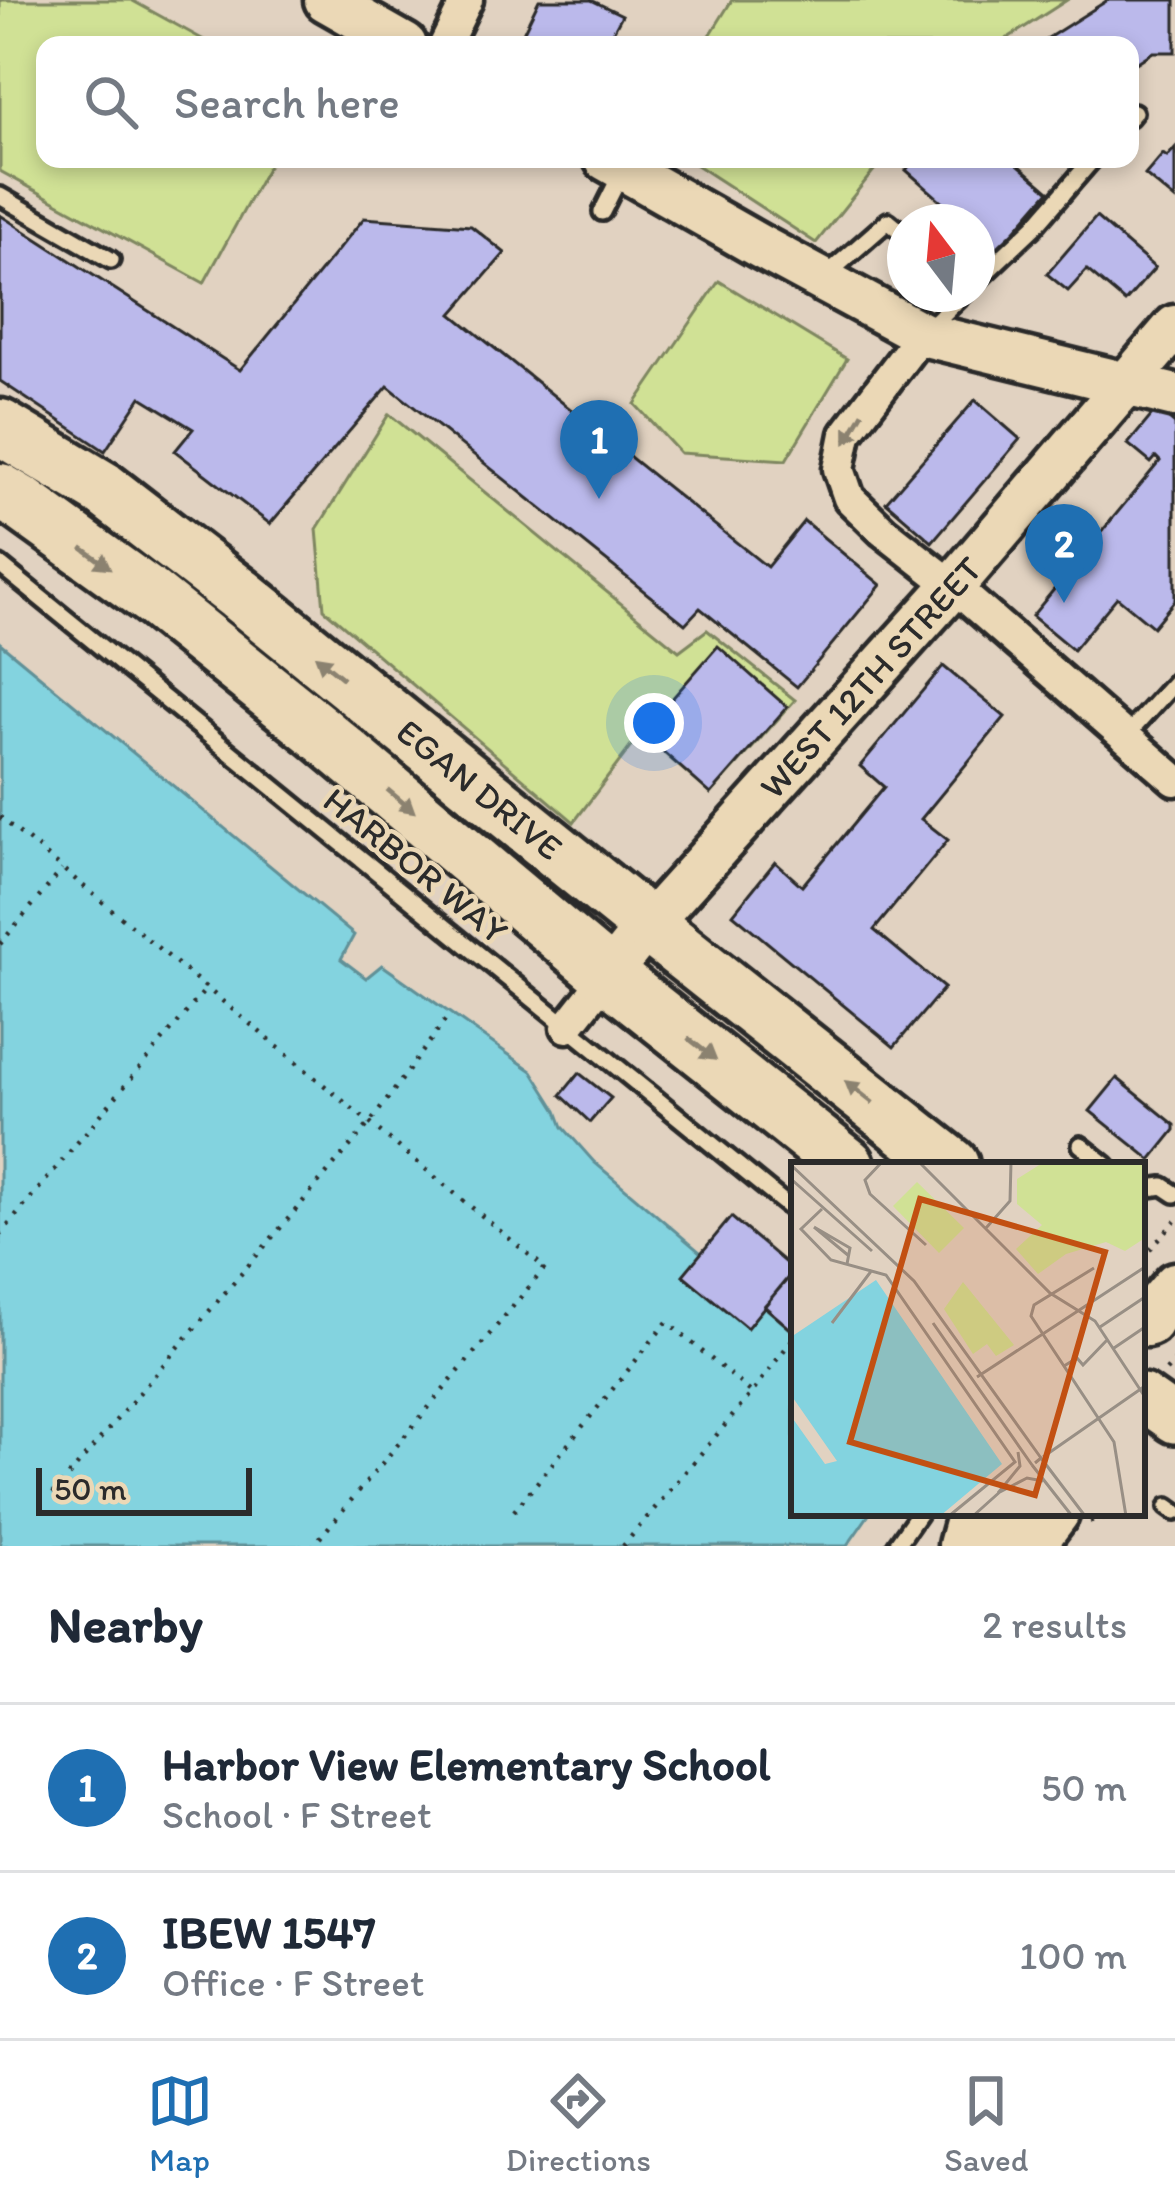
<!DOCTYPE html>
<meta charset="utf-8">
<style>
:root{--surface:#fff;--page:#f6f6f7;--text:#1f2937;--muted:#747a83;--line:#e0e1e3;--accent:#1f6fb2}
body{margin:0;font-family:Itim,sans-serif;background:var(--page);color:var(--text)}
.compass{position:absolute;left:887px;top:204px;width:108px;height:108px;border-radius:50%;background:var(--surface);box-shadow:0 6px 18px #0003;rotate:344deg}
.scale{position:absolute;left:36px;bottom:30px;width:216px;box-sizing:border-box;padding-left:12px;border:6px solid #2b2b2b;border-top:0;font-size:33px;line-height:42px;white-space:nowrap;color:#2b2b2b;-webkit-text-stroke:9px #ebd8b6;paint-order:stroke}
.you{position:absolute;left:654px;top:723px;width:42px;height:42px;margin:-30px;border:9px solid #fff;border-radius:50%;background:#1a73e8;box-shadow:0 0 0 18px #1a73e833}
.badge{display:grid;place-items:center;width:78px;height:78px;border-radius:50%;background:var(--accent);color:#fff;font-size:39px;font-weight:700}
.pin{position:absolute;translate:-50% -99px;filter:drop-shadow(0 3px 6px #0008)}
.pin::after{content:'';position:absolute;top:63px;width:42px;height:36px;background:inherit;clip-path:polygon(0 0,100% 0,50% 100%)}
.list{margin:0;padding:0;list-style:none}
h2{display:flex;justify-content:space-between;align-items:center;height:156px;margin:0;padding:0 48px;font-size:51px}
h2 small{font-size:39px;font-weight:400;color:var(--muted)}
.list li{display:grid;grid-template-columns:78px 1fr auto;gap:36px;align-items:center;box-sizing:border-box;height:168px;padding:0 48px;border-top:3px solid var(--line)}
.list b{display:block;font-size:45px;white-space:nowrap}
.list p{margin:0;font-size:39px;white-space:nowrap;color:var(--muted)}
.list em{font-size:39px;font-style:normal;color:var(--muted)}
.icon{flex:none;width:66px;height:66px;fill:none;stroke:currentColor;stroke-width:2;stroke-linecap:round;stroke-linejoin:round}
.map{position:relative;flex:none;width:1175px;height:1546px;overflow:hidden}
.search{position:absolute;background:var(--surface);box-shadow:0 6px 18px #0003;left:36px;right:36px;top:36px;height:132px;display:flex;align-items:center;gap:30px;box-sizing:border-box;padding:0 42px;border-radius:24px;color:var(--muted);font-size:45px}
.sheet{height:492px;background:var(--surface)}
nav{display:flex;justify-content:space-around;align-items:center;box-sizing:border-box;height:168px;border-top:3px solid var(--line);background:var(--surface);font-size:33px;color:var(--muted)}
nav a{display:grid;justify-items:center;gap:6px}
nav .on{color:var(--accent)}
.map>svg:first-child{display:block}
.green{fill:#d0e195;stroke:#7e8660;stroke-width:3}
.water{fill:#83d3df;stroke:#609097;stroke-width:3}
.building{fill:#bbb9eb;stroke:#2b2b2b;stroke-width:3}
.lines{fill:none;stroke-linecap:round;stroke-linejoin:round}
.lane-casing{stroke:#2b2b2b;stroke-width:24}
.street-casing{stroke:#2b2b2b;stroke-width:39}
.secondary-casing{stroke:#2b2b2b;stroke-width:51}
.primary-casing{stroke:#2b2b2b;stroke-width:54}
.highway-casing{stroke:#2b2b2b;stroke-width:63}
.path{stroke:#2b2b2b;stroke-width:4.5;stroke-dasharray:3 9;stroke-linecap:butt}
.lane{stroke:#ebd8b6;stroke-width:15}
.street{stroke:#ebd8b6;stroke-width:30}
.secondary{stroke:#ebd8b6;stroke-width:42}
.primary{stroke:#ebd8b6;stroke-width:45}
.highway{stroke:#ebd8b6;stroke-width:54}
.oneway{fill:#8b8270}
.labels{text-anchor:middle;stroke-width:9;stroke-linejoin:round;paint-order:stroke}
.street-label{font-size:36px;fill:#2b2b2b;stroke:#ebd8b6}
.inset-road{fill:none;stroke:#988f85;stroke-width:3}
.view{fill:#c25012;fill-opacity:0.15;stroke:#c25012;stroke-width:6}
.inset-edge{fill:none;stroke:#2b2b2b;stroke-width:6}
</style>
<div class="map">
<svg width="1175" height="1546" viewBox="0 0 1175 1546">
<rect width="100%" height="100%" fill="#e1d2c1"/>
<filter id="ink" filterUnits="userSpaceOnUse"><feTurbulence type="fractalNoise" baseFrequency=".00833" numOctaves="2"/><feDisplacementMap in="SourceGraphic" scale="24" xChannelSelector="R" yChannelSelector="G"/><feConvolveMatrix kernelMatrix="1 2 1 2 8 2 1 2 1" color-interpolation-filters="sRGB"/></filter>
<g filter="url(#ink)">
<path class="green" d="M0,0H131L213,45H45V159H272L204,283L0,171Z
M732,0H1067L997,45H704Z
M687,159H883L816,243Z
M719,281L847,359L786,460L680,453L635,404Z
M389,414L679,651L707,630L795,700L711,794L641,733L574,822L324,609L317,529Z"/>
<path class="water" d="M0,643L354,935L341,959L366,978L382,965L532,1071L557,1111L563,1127L594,1162L794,1332V1513H870L847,1546H0Z"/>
<path class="building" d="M539,0H591L622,15L606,45H517Z
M1108,0H1175V52H1153L1130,67V45H1037Z
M1175,148V200L1145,175L1163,154L1167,157Z
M915,159H1012L1049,191L998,250L977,232V222H965L906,170Z
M0,215L240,370L364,218L471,226L505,253L452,314L767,567L804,521L881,585L797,687L700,608L685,624L388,386L270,524L175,451L193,429L141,397L105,451L0,381Z
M1096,217L1155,268L1125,302L1087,270L1068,291L1047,274Z
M975,400L1020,439L932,542L886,502Z
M1157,409L1175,424V600L1153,627L1117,597L1073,650L1032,616L1160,461L1156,457L1151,463L1128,444Z
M718,646L787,707L711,794L642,733Z
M943,666L1005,717L921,819L948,840L874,930L944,988L894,1047L733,914L775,862L802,886L884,787L860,766Z
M579,1073L611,1098L590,1122L561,1095Z
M1117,1078L1175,1125V1130L1151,1160L1090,1111Z
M731,1217L794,1270L747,1328L683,1275Z
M794,1272V1332L764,1306Z"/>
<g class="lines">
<defs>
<path id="lane" d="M1130,117L1134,112
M0,196L111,260
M602,212L622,172
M823,278L888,221L905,235
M977,281L1035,226L1093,159
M929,328L964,294
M0,565L794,1211
M1125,737L1175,682
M1081,1145L1106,1165
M1142,1189L1163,1186L1175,1194
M1168,1507L1175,1512
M896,1546L919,1513"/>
<path id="street" d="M445,45L467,0
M922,334L846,434L839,469L849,498L883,531L953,586L1175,780
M567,1027L608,975"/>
<path id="secondary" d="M326,0L405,45
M606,159L759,246L922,334L1175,396
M608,975L648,925L953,586L1175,327
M1142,1323L1175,1284
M988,1546L1011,1513"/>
<path id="primary" d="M1142,1397L1175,1420
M1031,1546L1056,1513"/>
<path id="highway" d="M0,427L103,489L239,594L648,925L951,1165
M0,491L22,504L151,597L318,731L608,975L847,1165
M1142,1316L1146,1319
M966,1546L975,1513"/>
</defs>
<use href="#lane" class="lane-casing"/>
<use href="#street" class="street-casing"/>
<use href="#secondary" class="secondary-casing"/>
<use href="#primary" class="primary-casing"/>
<use href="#highway" class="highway-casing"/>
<path class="path" d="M0,817L545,1268L313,1546
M0,944L62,870
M0,1235L206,989
M1142,1258L1175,1221
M1166,1371L1175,1361
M1142,1457L1150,1455
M1142,1470L1153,1488
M53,1494L370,1123L450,1014
M514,1511L667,1322L752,1393
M1090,1522L1125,1513
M623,1546L752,1393L794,1337"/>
<use href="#lane" class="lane"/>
<use href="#street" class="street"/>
<use href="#secondary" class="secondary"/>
<use href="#primary" class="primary"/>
<use href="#highway" class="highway"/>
</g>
<defs><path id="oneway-solid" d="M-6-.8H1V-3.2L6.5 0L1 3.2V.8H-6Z" transform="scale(3)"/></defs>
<g class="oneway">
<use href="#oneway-solid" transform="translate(854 428) rotate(120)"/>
<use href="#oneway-solid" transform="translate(96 558) rotate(36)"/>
<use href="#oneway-solid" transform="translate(329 667) rotate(-141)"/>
<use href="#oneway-solid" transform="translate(401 801) rotate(40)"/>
<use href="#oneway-solid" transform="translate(702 1049) rotate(38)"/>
<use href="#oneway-solid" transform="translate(859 1092) rotate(-142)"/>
</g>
</g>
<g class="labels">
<g class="street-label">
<text transform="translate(870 677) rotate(-48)" y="13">WEST 12TH STREET</text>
<text transform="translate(480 789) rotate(39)" y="13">EGAN DRIVE</text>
<text transform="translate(416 865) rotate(39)" y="13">HARBOR WAY</text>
</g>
</g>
<g transform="translate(791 1162)">
<rect width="354" height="354" fill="#e1d2c1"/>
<path d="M253,0H354V76L334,89L315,80L275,92L247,112L225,87L251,63L226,42V17ZM126,20L173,66L148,91L102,44ZM172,120L223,183L205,194L196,182L182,192L153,147Z" fill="#d0e195"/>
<path d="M85,118L211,302L149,354H0V254L34,302L46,299L0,233V175Z" fill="#83d3df"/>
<path class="inset-road" d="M91,0L74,18L79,32L135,83M128,0L259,131L304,159L354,235M0,3L123,119L250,296M0,17L81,89M31,47L10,67L40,98L95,113L224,300L158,354M23,65L59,86L56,102M23,65L58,94M195,66L219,39L220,0M303,106L243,143L240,154L323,280L335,354M41,161L81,108M142,161L241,303M309,165L354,135M323,186L354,165M273,204L286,196L292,203L317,177M186,215L354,105M252,295L354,224M244,301L250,296L294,354M241,303L281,354M207,331L236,316L252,319M207,331L229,304L227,290M182,354L211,328"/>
<path class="view" d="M129,37L314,90L244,333L59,280Z"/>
<rect width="354" height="354" class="inset-edge"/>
</g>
</svg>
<svg class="compass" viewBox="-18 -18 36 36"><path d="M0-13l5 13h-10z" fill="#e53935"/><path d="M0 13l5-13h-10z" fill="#747a83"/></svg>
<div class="scale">50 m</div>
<div class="you"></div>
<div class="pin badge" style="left:599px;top:499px">1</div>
<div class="pin badge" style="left:1064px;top:603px">2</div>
<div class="search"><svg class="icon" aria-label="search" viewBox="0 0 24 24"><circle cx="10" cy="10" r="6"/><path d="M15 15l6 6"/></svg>Search here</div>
</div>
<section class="sheet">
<h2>Nearby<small>2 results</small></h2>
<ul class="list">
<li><span class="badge">1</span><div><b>Harbor View Elementary School</b><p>School · F Street</p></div><em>50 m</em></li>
<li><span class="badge">2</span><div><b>IBEW 1547</b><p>Office · F Street</p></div><em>100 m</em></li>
</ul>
</section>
<nav>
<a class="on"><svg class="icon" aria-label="map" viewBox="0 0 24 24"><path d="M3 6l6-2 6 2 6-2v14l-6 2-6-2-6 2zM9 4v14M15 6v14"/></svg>Map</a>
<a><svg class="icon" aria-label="directions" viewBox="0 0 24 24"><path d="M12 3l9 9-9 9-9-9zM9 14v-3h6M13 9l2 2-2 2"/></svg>Directions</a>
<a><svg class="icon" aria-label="saved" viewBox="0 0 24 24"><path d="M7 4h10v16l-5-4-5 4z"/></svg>Saved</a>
</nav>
